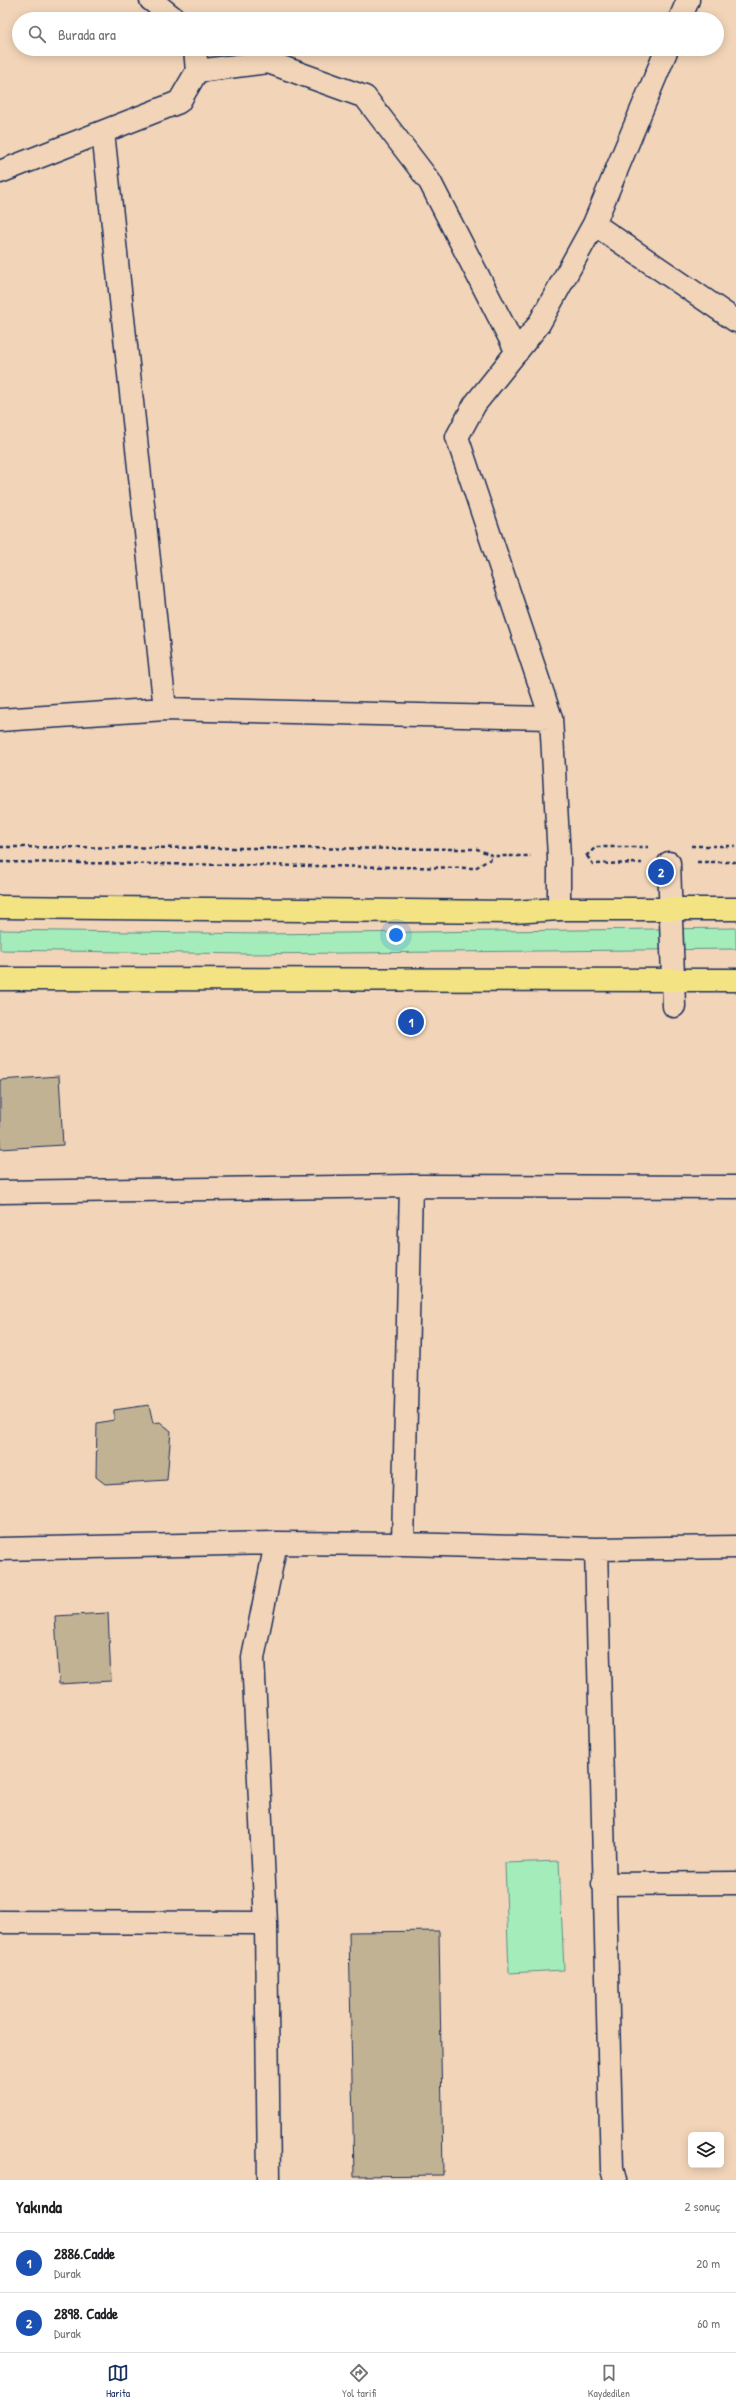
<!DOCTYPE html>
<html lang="tr">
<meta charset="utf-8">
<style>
:root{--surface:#fff;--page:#f6f6f6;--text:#202124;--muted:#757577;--line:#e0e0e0;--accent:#1b2f5e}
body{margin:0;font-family:"Patrick Hand",sans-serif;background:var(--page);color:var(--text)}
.controls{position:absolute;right:12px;bottom:12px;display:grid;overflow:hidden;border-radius:6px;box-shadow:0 2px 10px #0003}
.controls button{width:36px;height:36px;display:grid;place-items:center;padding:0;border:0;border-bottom:1px solid var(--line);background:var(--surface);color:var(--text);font:20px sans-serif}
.you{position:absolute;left:396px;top:935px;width:14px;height:14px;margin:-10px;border:3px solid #fff;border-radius:50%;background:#1a73e8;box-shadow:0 0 0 6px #1a73e833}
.badge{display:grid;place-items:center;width:26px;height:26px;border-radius:50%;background:var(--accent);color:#fff;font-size:13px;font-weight:700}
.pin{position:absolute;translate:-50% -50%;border:2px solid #fff;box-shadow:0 1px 4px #0006}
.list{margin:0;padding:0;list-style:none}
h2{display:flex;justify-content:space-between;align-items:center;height:52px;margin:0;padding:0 16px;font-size:17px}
h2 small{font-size:13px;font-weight:400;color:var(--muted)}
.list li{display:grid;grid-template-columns:26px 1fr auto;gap:12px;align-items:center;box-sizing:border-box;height:60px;padding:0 16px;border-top:1px solid var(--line)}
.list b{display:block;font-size:15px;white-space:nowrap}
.list p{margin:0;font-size:13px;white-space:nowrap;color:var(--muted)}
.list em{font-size:13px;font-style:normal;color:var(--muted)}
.icon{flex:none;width:22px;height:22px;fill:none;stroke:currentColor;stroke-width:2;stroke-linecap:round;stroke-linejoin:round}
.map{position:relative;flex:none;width:736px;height:2180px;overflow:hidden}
.search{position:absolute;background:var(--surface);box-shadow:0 2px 10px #0003;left:12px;right:12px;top:12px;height:44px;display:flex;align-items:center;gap:10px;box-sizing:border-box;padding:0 14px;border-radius:22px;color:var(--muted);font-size:15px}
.sheet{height:172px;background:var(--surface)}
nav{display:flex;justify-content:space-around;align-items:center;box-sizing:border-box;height:56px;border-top:1px solid var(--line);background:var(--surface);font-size:11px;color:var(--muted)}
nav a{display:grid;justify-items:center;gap:2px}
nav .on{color:var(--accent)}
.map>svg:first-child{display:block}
.green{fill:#a4ecb9;stroke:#608e8c}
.building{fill:#c2b294;stroke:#1b2f5e}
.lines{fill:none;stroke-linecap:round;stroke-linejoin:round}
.street-casing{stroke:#1b2f5e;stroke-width:25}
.primary-casing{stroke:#1b2f5e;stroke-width:25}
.path{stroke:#1b2f5e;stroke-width:2.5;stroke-dasharray:4 3;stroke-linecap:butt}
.street{stroke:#f2d5b8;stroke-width:22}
.primary{stroke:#f4e382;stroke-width:22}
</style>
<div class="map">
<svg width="736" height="2180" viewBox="0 0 736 2180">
<rect width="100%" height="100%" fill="#f2d5b8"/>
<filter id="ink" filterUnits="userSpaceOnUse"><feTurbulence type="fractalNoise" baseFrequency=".025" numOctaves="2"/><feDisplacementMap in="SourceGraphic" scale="8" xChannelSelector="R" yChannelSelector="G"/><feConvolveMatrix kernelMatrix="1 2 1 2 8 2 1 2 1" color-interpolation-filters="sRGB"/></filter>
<g filter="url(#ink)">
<path class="green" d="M736,928V949L248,954L0,950V930L262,934Z
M559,1861L564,1970L509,1973L505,1863Z"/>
<path class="building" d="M59,1076L63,1145L0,1149V1080Z
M149,1405L153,1423L160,1422L171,1431L167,1480L105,1484L96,1477L97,1423L114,1420V1410Z
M108,1613L111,1681L59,1684L55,1616Z
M439,1931L443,2175L354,2176L349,1932Z"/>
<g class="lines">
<defs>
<path id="street" d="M151,0L175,19
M680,19L688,0
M197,71L268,62L365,97L430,182L517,352
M103,132L165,709
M0,172L179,102L197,71L195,49
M594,224L736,321
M0,720L165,709L551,718
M669,863L674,1006
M559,909V857L551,718L457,437L475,404L539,324L594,224L667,49
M0,1192L411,1186L736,1187
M403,1544L411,1186
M0,1549L276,1543L403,1544L596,1549L736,1547
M596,1549L612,2169L615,2180
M603,1884L736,1883
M0,1922L266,1923
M269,2180L266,1923L253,1658L276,1543"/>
<path id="primary" d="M0,907L513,912L559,909H736
M0,979L736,980"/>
</defs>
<use href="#street" class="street-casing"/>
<use href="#primary" class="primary-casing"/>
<path class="path" d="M691,846H736
M0,847L477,849L494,856H531
M586,856L596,847H648
M587,856L593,864L642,863
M0,862L475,868L494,857
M697,862H736"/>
<use href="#street" class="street"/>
<use href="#primary" class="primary"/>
</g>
</g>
</svg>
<div class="controls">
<button><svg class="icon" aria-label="layers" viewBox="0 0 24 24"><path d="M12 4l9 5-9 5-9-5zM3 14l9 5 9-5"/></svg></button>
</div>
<div class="you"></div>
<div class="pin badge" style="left:411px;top:1022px;background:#1a4fb4">1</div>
<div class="pin badge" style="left:661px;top:872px;background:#1a4fb4">2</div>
<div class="search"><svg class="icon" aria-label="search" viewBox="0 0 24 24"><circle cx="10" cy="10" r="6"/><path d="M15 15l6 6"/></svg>Burada ara</div>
</div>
<section class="sheet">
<h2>Yakında<small>2 sonuç</small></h2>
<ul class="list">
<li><span class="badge" style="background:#1a4fb4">1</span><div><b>2886.Cadde</b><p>Durak</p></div><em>20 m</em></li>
<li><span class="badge" style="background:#1a4fb4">2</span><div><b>2898. Cadde</b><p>Durak</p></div><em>60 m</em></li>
</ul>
</section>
<nav>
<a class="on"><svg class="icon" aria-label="map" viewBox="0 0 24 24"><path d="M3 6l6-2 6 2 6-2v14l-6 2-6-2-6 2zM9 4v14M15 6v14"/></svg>Harita</a>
<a><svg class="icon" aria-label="directions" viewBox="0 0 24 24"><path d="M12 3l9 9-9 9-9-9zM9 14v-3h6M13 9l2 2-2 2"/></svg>Yol tarifi</a>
<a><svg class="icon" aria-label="saved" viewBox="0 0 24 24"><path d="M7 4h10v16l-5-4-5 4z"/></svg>Kaydedilen</a>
</nav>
